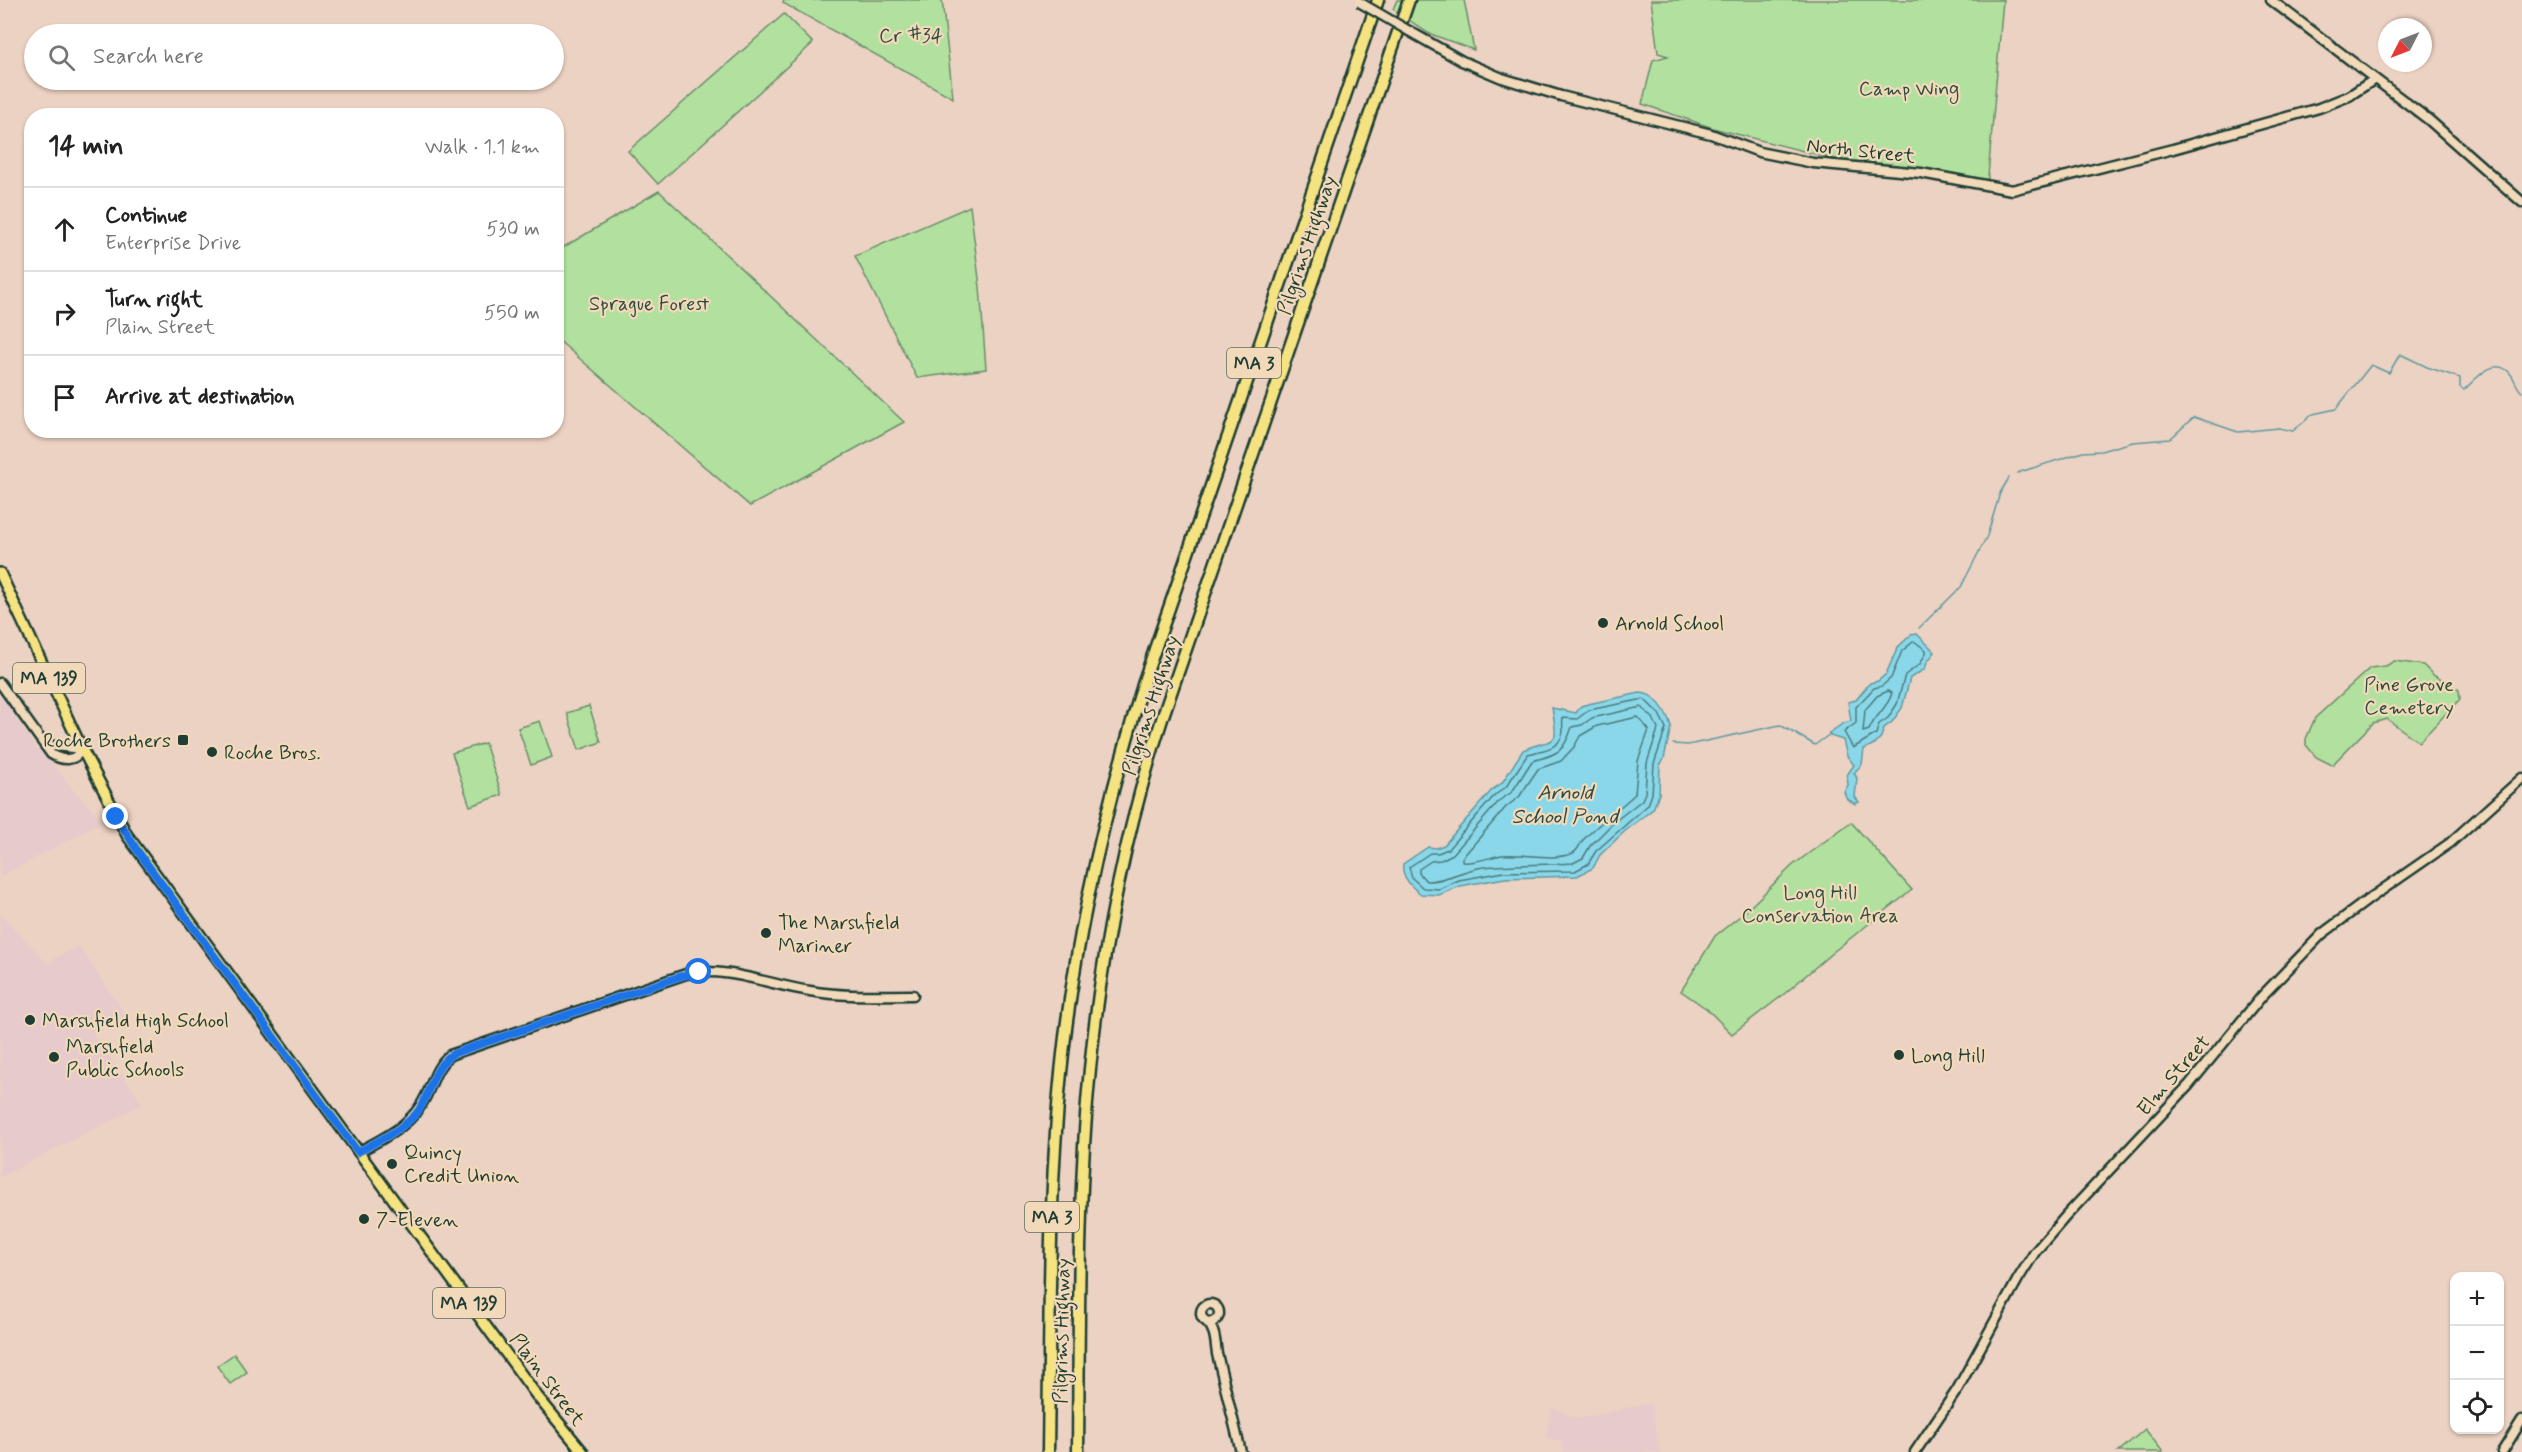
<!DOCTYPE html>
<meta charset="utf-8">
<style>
:root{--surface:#fff;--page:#f6f6f6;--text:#222;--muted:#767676;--line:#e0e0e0}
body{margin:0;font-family:Mynerve,sans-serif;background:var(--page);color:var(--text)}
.controls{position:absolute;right:18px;bottom:18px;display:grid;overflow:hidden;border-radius:12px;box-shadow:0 2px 4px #0004}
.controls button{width:54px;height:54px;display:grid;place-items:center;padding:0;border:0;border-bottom:2px solid var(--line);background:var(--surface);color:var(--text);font:30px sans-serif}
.compass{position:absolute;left:2378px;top:18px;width:54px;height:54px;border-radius:50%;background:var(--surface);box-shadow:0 2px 4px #0004;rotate:228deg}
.stop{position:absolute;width:18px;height:18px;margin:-14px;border:4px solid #1a73e8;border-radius:50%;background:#fff}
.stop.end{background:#1a73e8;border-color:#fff;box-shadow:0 2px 6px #0008}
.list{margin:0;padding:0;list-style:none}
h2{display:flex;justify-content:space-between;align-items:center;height:78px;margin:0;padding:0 24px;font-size:26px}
h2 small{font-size:20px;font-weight:400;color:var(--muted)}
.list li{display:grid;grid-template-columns:39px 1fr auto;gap:18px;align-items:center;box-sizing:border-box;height:84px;padding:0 24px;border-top:2px solid var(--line)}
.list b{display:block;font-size:22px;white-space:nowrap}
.list p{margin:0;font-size:20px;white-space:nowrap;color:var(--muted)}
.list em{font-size:20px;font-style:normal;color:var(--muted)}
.icon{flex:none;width:33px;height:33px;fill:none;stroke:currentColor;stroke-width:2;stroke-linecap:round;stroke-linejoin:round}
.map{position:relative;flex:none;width:2522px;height:1452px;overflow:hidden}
.search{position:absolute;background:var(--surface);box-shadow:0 2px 4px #0004;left:24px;top:24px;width:540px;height:66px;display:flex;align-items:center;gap:15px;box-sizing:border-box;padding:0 21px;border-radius:33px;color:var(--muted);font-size:22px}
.panel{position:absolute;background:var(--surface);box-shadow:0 2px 4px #0004;left:24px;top:108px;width:540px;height:330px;border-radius:24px}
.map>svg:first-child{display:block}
.built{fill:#e6cacc}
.green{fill:#b2e09f;stroke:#688e6a;stroke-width:1.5}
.water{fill:#8ad7e9;stroke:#5f99a1;stroke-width:1.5}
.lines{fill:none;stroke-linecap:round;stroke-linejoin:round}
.shore{stroke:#4a7b7c;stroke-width:1.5}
.stream{stroke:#5f99a1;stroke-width:1.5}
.secondary-casing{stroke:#1f3d34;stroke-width:13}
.primary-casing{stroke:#1f3d34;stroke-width:14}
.highway-casing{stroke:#1f3d34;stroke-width:15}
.secondary{stroke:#f1d9b9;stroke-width:8}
.primary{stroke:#f5e382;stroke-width:9}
.highway{stroke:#f5e382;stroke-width:10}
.secondary-bridge-casing{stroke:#1f3d34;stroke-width:13;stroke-linecap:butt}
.secondary-bridge{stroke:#f1d9b9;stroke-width:8}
.route{stroke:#1a73e8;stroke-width:8}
.poi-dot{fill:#1f3d34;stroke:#f1d9b9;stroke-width:2}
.labels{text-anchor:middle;stroke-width:4.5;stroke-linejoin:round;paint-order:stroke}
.shield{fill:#f1d9b9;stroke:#5e6c5c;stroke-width:1.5}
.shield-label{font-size:18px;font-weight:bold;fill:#1f3d34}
.park-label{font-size:20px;fill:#2e4d3f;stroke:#f1d9b9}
.street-label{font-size:20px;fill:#1f3d34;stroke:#f1d9b9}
.poi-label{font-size:20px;fill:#1f3d34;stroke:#f1d9b9;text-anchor:start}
.water-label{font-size:21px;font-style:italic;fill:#2a4c46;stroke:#f1d9b9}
</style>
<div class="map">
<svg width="2522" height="1452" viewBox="0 0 2522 1452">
<rect width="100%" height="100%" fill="#ecd2c2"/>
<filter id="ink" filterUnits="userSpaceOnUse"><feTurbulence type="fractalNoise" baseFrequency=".0167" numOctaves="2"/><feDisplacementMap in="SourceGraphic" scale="12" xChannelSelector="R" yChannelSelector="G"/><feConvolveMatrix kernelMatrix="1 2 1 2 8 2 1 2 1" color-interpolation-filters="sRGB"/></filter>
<g filter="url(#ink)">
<path class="built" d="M0,695L37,749L51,762L74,791L103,821L0,877Z
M0,914L47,963L79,946L126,1016L92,1034L143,1104L0,1177Z
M1651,1403L1660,1452H1564L1561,1441L1546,1437L1552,1407L1577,1419Z"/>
<path class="green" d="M784,0H942L953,98L783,3Z
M1397,0H1464L1474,50L1428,33L1393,9Z
M1651,0H2003L1987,188L1889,173L1713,128L1642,104L1653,60L1668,56L1658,53Z
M784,14L813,43L658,184L628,151Z
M659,191L904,422L750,506L557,339V251Z
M970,206L980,287L986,369L917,378L855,256Z
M2394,661L2423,665L2433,675L2459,690L2460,699L2419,742L2387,719L2373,723L2332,765L2316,757L2306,745V739L2315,718L2370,668L2386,666Z
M589,706L601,742L579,750L567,713Z
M540,721L552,757L531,765L518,728Z
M485,743L502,795L470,806L452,753Z
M1851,822L1912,890L1833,952L1783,995L1732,1034L1707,1009L1681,991L1715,936L1745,912L1793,865Z
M234,1354L247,1372L230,1384L217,1366Z
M2145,1429L2163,1452H2118Z"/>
<path class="water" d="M1917,634L1935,652L1927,662L1925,669L1910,678L1902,708L1892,722L1884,728L1881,737L1875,744L1864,749L1862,764L1854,773L1857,778L1855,797L1859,802L1855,804L1847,799L1844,792L1848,785L1847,775L1854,765L1847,756L1843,740L1830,736L1829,733L1844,723L1851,721L1848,702L1856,700L1870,683L1878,681L1886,674L1898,647L1911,635Z
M1640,693C1656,693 1667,713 1671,726L1664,759L1660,765L1659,794L1653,809L1624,832L1600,855L1593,868L1577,876L1505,878L1460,886L1439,895L1421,894C1411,887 1401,876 1403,864L1428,847L1436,848L1444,845L1492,790L1502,783L1523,750C1555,736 1560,750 1552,708L1576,713L1581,706L1588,704Z"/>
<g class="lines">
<path class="shore" d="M1914,641L1926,650V653L1920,664L1905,675L1897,704L1888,718L1879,724L1876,734L1853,748L1844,732L1856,723V707L1874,688L1882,686L1891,678L1902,651Z
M1888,691L1892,693C1888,708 1874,716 1869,730L1863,732L1865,710L1877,696Z
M1644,699L1659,714L1666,728L1654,764L1652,794L1648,805L1596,851L1588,864L1575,871L1504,872L1459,880L1439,889L1423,888L1412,878L1409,867L1430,853H1438L1448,849L1495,795L1506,787L1528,754C1541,750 1560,750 1563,732C1563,727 1562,722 1563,718L1577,719L1589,710Z
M1641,707L1653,718L1658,729L1647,763L1645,793L1642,800L1614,822L1590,846L1583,858L1573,863C1543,865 1514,864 1484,867C1464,869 1445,882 1426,881L1419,873V869L1431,861L1441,860L1453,854L1500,800L1512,792L1532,761C1557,754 1563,754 1572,727L1582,725L1592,718Z
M1638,717L1649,730L1638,761L1635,794C1618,810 1599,823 1583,840C1579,845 1578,852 1571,854C1550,861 1524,853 1502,855C1490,857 1473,864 1462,862V858L1506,807L1519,797L1538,769L1561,761L1574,747L1580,736L1597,726Z"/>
<path class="stream" d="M2017,473L2083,452L2101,451L2133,442L2170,439L2194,417L2238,432L2279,428L2293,431L2313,414L2336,409L2371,365L2389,373L2400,354L2427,367L2460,378V387L2464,390C2475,380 2493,356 2509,372C2515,378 2516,388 2522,392
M1919,628L1961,587L1987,536L2000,493L2009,478
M1673,744L1688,745L1780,725L1815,745L1830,734"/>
<defs>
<path id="secondary" d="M2271,0L2429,120L2522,202
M1409,31L1462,61L1502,78L1561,96L1711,134L1759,152L1813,163L1921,173L2012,190L2173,149L2319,108L2349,96L2375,79
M0,683L51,754C62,761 75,762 82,749L45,745
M358,1152C384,1138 413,1125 426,1096C433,1082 436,1066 450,1055L686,974C728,966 769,985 810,991C845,997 878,995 913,995
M1201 1313a9 9 0 1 1 18 0a9 9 0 1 1-18 0Z
M1206,1321C1216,1330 1215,1342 1217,1354L1241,1452
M1915,1452L1957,1390L2018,1279L2035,1252L2066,1216L2189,1085L2262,996L2322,934L2369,899L2450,843L2522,778
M2502,1452L2522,1420"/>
<path id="primary" d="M0,573L82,749L127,835L537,1396L583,1452"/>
<path id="highway" d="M1048,1452C1050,1319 1048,1186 1063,1054C1077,926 1107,801 1145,678L1378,0
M1078,1452C1079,1345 1078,1237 1085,1130C1094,991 1120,848 1163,716L1409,0"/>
</defs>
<use href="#secondary" class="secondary-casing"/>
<use href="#primary" class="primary-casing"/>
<use href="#highway" class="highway-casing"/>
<use href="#secondary" class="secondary"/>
<use href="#primary" class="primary"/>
<use href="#highway" class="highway"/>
<defs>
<path id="secondary-bridge" d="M1359,2L1409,31"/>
</defs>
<use href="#secondary-bridge" class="secondary-bridge-casing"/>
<use href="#secondary-bridge" class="secondary-bridge"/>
</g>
</g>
<g class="lines" filter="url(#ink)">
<path class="route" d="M116,817L137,850L358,1152C378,1141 400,1131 416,1114C432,1095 431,1065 455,1053L678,977L699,972"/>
</g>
<g class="poi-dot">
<circle cx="1603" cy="623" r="6"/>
<rect x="177" y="734" width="12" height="12" rx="3"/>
<circle cx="212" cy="752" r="6"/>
<circle cx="766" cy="933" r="6"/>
<circle cx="30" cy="1020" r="6"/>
<circle cx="1899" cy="1055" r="6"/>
<circle cx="54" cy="1057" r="6"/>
<circle cx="392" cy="1164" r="6"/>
<circle cx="364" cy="1219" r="6"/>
</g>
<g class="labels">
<g class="shield">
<rect x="1227" y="348" width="54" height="30" rx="4.5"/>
<rect x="13" y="663" width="72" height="30" rx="4.5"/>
<rect x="1025" y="1202" width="54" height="30" rx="4.5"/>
<rect x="433" y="1288" width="72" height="30" rx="4.5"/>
</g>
<g class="shield-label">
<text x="1254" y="369">MA 3</text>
<text x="49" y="684">MA 139</text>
<text x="1052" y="1223">MA 3</text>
<text x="469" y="1309">MA 139</text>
</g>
<g class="park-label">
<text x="911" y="42">Cr #34</text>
<text x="1909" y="95">Camp Wing</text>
<text x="649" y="310">Sprague Forest</text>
<text x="2409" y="691">Pine Grove<tspan x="2409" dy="23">Cemetery</tspan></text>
<text x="1820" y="899">Long Hill<tspan x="1820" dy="23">Conservation Area</tspan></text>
</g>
<g class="street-label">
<text transform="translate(1861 150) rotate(6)" y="7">North Street</text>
<text transform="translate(1306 245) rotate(-71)" y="7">Pilgrims Highway</text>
<text transform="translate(1150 705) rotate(-72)" y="7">Pilgrims Highway</text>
<text transform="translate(2173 1075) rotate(-49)" y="7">Elm Street</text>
<text transform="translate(1061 1331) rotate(-89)" y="7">Pilgrims Highway</text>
<text transform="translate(548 1379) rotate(53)" y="7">Plain Street</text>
</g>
<g class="poi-label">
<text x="1615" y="630">Arnold School</text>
<text x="171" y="747" text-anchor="end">Roche Brothers</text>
<text x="224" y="759">Roche Bros.</text>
<text x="778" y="929">The Marshfield<tspan x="778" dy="23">Mariner</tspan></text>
<text x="42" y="1027">Marshfield High School</text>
<text x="66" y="1053">Marshfield<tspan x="66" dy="23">Public Schools</tspan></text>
<text x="1911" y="1062">Long Hill</text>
<text x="404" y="1159">Quincy<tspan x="404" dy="23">Credit Union</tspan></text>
<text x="376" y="1226">7-Eleven</text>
</g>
<g class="water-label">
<text x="1565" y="799">Arnold<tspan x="1565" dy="24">School Pond</tspan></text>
</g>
</g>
</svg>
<div class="controls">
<button>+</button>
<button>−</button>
<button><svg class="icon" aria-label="locate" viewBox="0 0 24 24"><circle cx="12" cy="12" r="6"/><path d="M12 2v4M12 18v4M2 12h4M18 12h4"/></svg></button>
</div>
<svg class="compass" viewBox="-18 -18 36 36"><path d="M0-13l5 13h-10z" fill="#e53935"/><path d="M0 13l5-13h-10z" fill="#767676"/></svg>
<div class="stop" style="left:699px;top:972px"></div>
<div class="stop end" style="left:116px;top:817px"></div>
<div class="search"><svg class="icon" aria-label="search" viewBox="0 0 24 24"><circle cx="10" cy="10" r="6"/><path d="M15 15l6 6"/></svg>Search here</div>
<section class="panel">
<h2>14 min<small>Walk · 1.1 km</small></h2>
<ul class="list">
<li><svg class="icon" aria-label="ahead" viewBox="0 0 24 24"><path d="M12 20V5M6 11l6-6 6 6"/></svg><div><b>Continue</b><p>Enterprise Drive</p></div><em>530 m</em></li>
<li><svg class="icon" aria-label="right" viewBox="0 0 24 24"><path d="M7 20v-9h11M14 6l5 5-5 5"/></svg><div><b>Turn right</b><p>Plain Street</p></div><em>550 m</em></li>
<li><svg class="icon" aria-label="arrive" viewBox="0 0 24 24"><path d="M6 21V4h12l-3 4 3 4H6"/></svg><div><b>Arrive at destination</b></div></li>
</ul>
</section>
</div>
